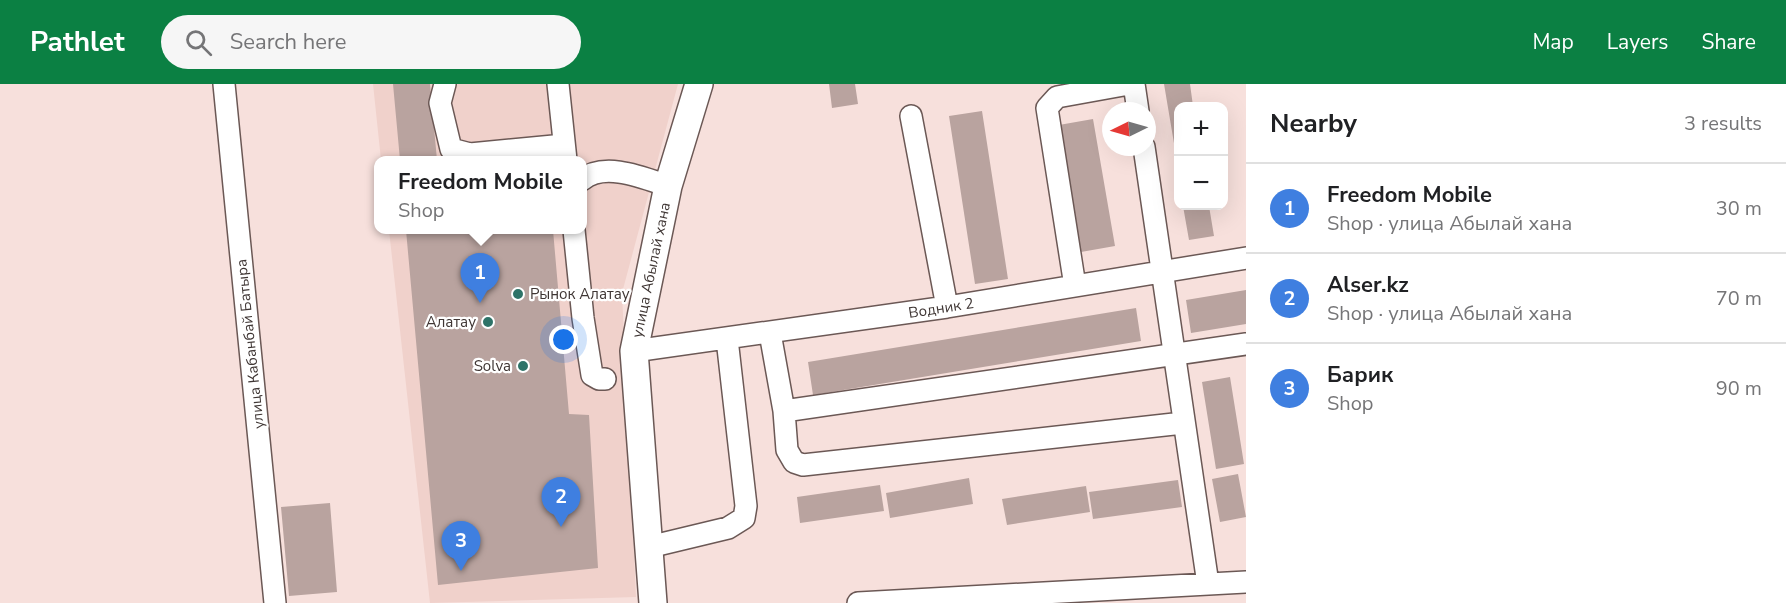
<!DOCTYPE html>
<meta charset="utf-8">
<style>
:root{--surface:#fff;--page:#f6f6f6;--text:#202124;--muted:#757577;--line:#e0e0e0;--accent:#0b8043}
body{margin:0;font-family:"Nunito Sans",sans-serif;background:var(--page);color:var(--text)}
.controls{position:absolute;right:18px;top:18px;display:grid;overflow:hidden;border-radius:12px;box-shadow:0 6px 24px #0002}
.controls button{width:54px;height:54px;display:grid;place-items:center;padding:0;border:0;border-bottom:2px solid var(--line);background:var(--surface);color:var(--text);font:30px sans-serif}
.compass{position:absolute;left:1102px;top:18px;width:54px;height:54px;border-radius:50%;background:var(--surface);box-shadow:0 6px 24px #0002;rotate:265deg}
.you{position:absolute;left:564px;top:256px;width:21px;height:21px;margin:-15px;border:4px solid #fff;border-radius:50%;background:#1a73e8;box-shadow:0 0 0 9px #1a73e833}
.badge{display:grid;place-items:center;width:39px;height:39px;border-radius:50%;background:var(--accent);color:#fff;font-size:20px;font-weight:700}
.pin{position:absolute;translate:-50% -50px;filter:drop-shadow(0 2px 3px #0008)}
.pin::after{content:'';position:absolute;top:32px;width:21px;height:18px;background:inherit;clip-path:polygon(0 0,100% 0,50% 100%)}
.popup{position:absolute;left:374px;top:72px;width:213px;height:78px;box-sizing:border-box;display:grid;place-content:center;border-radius:12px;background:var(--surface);filter:drop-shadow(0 2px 4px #0005);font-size:20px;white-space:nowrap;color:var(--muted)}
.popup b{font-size:22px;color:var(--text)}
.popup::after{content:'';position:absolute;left:50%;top:100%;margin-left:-12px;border:12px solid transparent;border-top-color:var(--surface)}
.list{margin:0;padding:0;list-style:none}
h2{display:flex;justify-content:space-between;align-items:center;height:78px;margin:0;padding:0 24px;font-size:26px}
h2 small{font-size:20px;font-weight:400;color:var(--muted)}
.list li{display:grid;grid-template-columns:39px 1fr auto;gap:18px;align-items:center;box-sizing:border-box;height:90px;padding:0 24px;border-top:2px solid var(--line)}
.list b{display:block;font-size:22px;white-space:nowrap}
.list p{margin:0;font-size:20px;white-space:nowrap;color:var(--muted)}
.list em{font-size:20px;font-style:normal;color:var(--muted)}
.icon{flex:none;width:33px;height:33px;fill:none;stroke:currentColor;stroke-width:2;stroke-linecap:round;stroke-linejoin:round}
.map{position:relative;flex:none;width:1246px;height:519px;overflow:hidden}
header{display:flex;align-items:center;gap:36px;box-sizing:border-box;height:84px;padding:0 30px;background:var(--accent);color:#fff}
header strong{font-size:28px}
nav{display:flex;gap:33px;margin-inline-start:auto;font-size:21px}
.search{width:420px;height:54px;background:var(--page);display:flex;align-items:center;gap:15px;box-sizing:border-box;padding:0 21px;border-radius:33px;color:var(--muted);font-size:22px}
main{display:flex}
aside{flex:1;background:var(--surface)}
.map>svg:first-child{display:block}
.built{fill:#f0d1cb}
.building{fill:#b9a39f}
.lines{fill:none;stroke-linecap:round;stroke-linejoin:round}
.minor-casing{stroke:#6b5855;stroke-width:24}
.major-casing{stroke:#6b5855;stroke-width:30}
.minor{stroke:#fff;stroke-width:21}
.major{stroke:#fff;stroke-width:27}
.poi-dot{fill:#2e7368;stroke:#fff;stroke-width:2}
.labels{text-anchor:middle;stroke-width:4.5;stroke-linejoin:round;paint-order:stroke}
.street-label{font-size:15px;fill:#3f3634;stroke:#fff}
.poi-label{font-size:15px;fill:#3f3634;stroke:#fff;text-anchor:end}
</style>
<header>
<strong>Pathlet</strong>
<div class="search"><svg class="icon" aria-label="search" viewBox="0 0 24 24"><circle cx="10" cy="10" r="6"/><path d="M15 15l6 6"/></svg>Search here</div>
<nav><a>Map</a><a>Layers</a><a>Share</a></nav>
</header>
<main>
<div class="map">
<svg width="1246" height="519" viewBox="0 0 1246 519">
<rect width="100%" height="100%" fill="#f7e0dc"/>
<path class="built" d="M373,0H678L622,209L636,513L430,519L389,146H582V76H381Z"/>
<path class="building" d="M393,0H430L437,76H400Z
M829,0H855L858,20L832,24Z
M1164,0H1190L1193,22H1178V83Z
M982,27L1008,195L975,200L949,32Z
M1093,35L1115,162L1081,168L1059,41Z
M1183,122H1209L1214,152L1189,156Z
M406,146H553L569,330L589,331L598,484L438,501Z
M1246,206V240L1191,249L1186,216Z
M1136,224L1141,257L813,311L808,278Z
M1230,293L1244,380L1216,385L1202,298Z
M1238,390L1246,433L1220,438L1212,395Z
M969,394L973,420L890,434L886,409Z
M1178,396L1182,423L1093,435L1089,408Z
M880,401L884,427L800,439L797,413Z
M1086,402L1090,428L1007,441L1002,415Z
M330,419L337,508L289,512L281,423Z"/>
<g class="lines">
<defs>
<path id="minor" d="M224,0L275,519
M445,0L440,19L451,65L470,70L564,61
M558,0L566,76
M1134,0L1138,27
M911,32L947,223
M1144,63L1208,500
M582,96C604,77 644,94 668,102
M574,146L583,234L592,291L599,295H605
M1075,202L1047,24L1057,13L1129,0
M770,249L784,327L1246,260
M634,267L947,223L1246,174
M784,327L787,366L794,378L803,381L1183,339
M649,463L728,444L744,434L746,422L727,255
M858,519L1246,498"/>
<path id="major" d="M653,519L634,267L668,102L699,0"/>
</defs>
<use href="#minor" class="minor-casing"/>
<use href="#major" class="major-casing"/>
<use href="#minor" class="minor"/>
<use href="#major" class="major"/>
</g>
<g class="poi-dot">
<circle cx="518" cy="210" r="6"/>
<circle cx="488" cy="238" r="6"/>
<circle cx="523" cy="282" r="6"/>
</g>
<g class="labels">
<g class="street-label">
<text transform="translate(651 186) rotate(-78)" y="5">улица Абылай хана</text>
<text transform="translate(941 224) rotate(-9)" y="5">Водник 2</text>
<text transform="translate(250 260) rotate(-96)" y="5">улица Кабанбай Батыра</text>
</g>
<g class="poi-label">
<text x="530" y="215" text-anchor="start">Рынок Алатау</text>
<text x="476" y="243">Алатау</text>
<text x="511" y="287">Solva</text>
</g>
</g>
</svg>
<div class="controls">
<button>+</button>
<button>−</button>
</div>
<svg class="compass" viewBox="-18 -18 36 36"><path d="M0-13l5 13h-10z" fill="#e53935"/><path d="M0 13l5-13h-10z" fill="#757577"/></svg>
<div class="you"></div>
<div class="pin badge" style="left:480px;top:219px;background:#3f7fe0">1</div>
<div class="popup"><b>Freedom Mobile</b>Shop</div>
<div class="pin badge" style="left:561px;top:443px;background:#3f7fe0">2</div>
<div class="pin badge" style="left:461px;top:487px;background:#3f7fe0">3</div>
</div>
<aside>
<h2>Nearby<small>3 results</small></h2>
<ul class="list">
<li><span class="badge" style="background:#3f7fe0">1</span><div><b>Freedom Mobile</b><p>Shop · улица Абылай хана</p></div><em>30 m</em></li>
<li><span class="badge" style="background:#3f7fe0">2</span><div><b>Alser.kz</b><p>Shop · улица Абылай хана</p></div><em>70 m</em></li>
<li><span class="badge" style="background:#3f7fe0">3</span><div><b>Барик</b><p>Shop</p></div><em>90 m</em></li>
</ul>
</aside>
</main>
